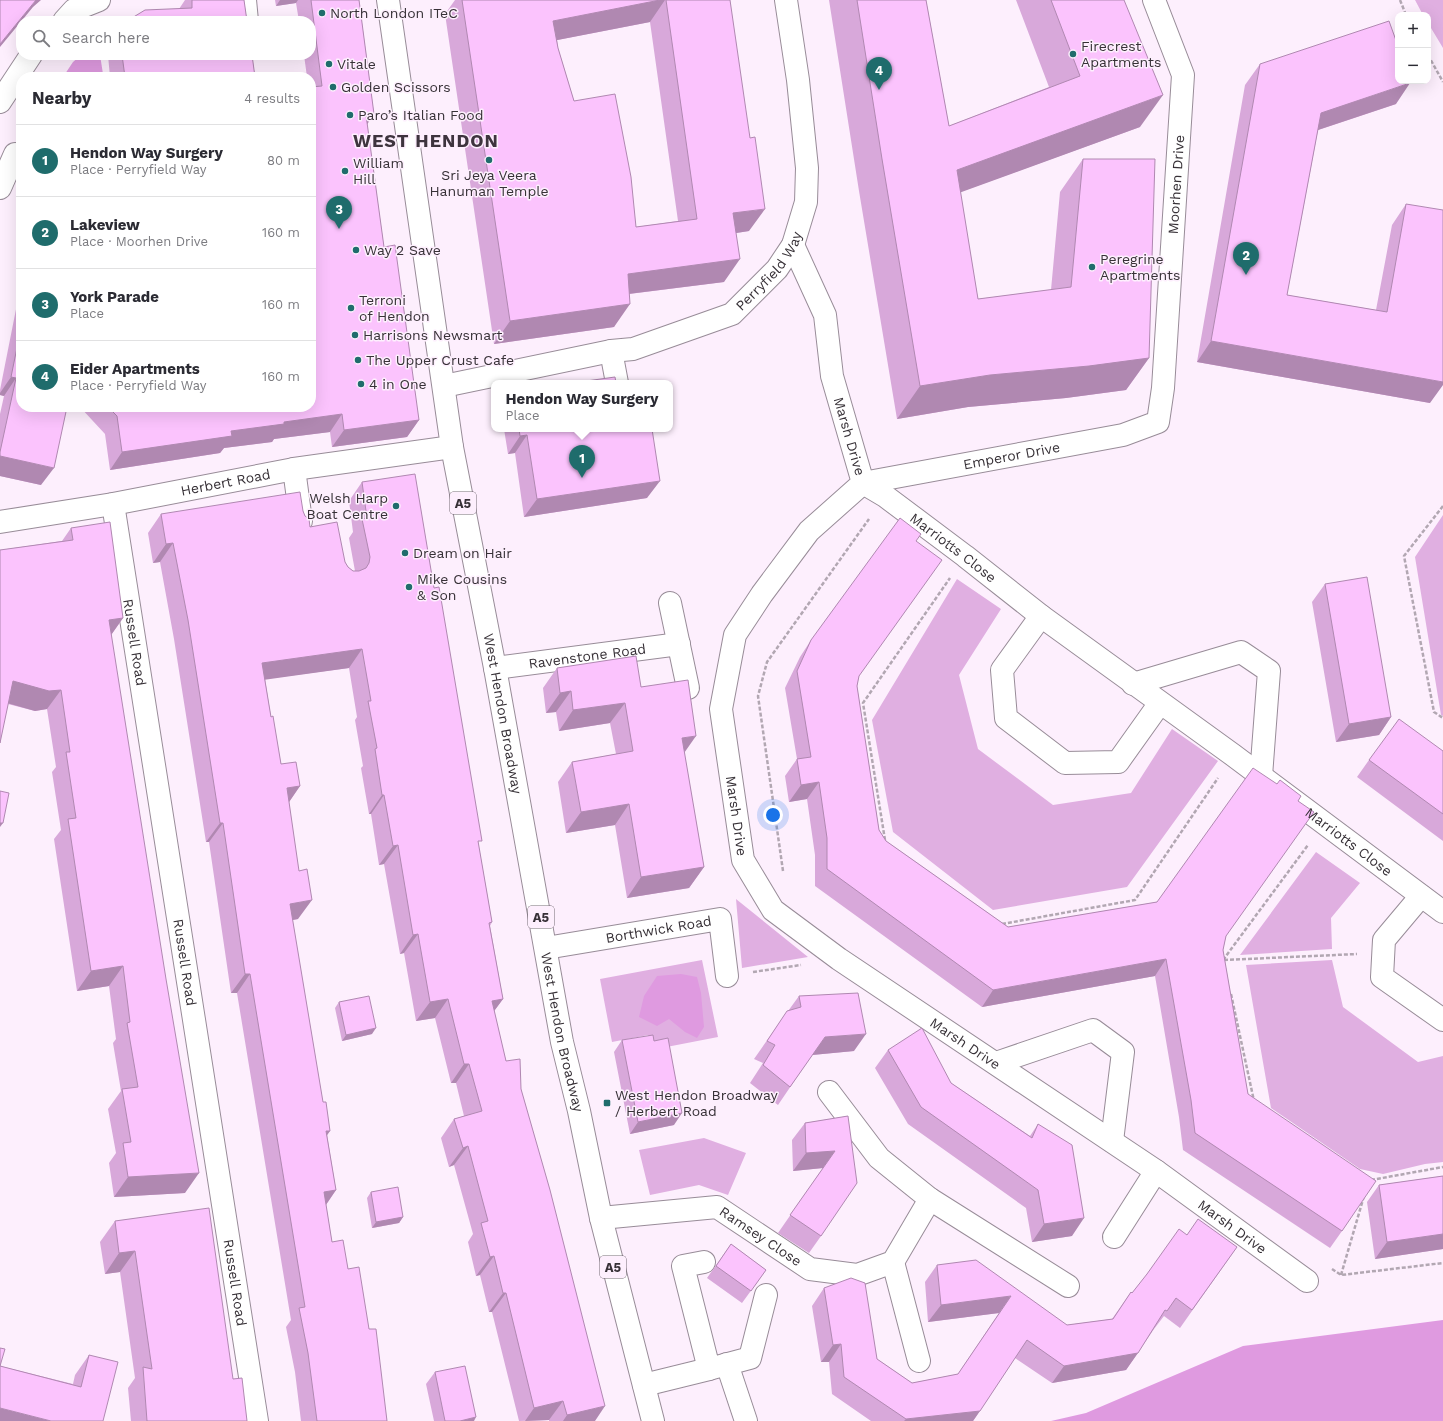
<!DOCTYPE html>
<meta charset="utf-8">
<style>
:root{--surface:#fff;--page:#f2f2f3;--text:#2b2b33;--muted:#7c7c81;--line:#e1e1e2;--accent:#1f6c6c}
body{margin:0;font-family:"Work Sans",sans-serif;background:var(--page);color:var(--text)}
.controls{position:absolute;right:12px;top:12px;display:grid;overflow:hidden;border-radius:8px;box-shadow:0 4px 16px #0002}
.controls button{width:36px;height:36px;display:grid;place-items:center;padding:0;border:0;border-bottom:1px solid var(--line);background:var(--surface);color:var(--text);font:20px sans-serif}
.you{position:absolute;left:773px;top:815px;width:14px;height:14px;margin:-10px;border:3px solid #fff;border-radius:50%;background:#1a73e8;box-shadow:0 0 0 6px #1a73e833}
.badge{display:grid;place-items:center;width:26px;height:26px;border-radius:50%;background:var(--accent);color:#fff;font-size:13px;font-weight:700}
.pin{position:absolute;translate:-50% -33px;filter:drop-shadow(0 1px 2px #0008)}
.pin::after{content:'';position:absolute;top:21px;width:14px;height:12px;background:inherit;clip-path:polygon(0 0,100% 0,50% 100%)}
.popup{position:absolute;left:491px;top:380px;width:182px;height:52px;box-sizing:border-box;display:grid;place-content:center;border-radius:8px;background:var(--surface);filter:drop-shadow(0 1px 3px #0005);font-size:13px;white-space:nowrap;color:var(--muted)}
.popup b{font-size:15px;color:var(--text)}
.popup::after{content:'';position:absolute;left:50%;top:100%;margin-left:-8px;border:8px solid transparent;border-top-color:var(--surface)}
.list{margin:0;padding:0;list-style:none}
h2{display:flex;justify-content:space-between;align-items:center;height:52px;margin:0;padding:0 16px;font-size:17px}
h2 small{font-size:13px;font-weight:400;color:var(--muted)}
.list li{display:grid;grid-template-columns:26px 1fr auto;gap:12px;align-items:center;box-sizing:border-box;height:72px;padding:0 16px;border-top:1px solid var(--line)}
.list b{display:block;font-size:15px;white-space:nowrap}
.list p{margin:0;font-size:13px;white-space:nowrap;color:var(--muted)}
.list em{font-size:13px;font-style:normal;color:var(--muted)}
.icon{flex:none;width:22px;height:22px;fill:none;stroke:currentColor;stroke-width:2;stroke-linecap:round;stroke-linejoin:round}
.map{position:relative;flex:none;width:1443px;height:1421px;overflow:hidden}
.search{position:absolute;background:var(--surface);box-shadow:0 4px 16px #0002;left:16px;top:16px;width:300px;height:44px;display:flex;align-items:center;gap:10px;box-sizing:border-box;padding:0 14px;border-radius:16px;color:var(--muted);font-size:15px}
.panel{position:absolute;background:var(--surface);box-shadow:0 4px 16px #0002;left:16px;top:72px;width:300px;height:340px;border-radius:16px}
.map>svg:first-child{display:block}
.green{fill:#e0afe1}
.forest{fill:#df9ae0}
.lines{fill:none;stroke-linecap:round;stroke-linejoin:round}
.minor-casing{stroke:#988c98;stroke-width:24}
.major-casing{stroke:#988c98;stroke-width:24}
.path{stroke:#b2a7b2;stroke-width:2.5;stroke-dasharray:4 2;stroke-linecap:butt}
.minor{stroke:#fff;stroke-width:22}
.major{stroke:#fff;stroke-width:22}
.wall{fill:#d8a8da;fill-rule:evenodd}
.shaded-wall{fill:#b088b1}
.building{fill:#fbc3fd;stroke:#b088b1}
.poi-dot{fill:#1f6c6c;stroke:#fdeffd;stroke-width:1.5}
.labels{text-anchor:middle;stroke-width:3;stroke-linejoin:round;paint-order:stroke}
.shield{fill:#fdeffd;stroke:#726a72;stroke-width:1}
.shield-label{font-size:13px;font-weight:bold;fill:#373137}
.poi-label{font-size:14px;fill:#373137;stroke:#fdeffd;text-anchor:start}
.street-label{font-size:14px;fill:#373137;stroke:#fdeffd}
.district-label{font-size:18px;font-weight:bold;letter-spacing:1px;fill:#3e343e;stroke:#fdeffd}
</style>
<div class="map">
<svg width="1443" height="1421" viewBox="0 0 1443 1421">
<rect width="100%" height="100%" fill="#fdeffd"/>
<path class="green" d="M1415,0H1443V48L1428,23V15H1423Z
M1443,515V716L1441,715L1415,557Z
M957,579L1001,609L959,675L978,749L1053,805L1131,793L1172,729L1218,761L1127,887L993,910L893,832L872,720Z
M1316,852L1360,883L1331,918L1332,949L1240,955Z
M736,899L808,957L742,968Z
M702,960L718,1037L651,1050L648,1035L612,1042L600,979Z
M1332,960L1343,1007L1418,1062L1443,1056V1162L1425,1164L1383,1174L1360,1169L1271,1108L1246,965Z
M704,1138L746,1153L728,1195L699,1185L650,1195L639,1150Z"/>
<path class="forest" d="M81,55H100L103,74L80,77H63L73,62Z
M681,974L697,977L701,993L704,1027L697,1038L685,1032L669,1019L657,1026L639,1017L644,996L657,976Z
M1443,1320V1421H1051L1086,1413L1243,1346Z"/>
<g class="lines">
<defs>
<g id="minor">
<path d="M245,0L247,21"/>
<path d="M0,188L15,154"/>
<path id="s1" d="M793,245L825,315L832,376L863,483L809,531L762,594L735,635L721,709L743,860L773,910L839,959L1156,1171L1307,1281"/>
<path d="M611,351L617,383"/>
<path id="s2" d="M444,386L611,351L633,349L732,314L777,269L793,245L806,202L807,168L798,80L786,0"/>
<path d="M294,469L301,521"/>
<path id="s3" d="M863,483L1123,435L1158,422L1163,388L1183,75L1154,0"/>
<path id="s4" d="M863,483L885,496L965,556L1041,616L1233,755L1443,912"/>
<path id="s5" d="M113,504L257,1421"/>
<path id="s6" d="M0,522L113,504L294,469L452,447"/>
<path d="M670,603L688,688"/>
<path d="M1041,616L1002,670L1006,718L1065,763L1118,762L1160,703"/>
<path id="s7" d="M495,668L679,644"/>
<path d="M1133,684L1241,652L1269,671L1261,776"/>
<path d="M1421,896L1384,940L1382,977L1443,1020"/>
<path id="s8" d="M546,948L720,919L727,976"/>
<path d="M996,1063L1093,1030L1123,1052L1112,1141"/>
<path d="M829,1092L879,1158L930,1199"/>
<path id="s9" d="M601,1218L717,1207L810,1269L857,1275L893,1262L930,1199L1068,1286"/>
<path d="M1114,1237L1156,1171"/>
<path d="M704,1262L683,1266L709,1369L750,1358L766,1295"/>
<path d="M893,1262L919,1361"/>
<path d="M727,1364L746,1421"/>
<path d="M644,1385L709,1369"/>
</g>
<g id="major">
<path id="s10" d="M388,0L452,447L495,668L562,1042L579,1111L601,1218L653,1421"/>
<path d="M64,21L74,10L99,0"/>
<path d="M0,102L31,55"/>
</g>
</defs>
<use href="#minor" class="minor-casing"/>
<use href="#major" class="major-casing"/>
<path class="path" d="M1400,0L1406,15
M1428,55L1443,82
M1443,506L1404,556L1434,712L1443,718
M885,840L863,703L950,578
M783,871L758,696L767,662L869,519
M1002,924L1135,900L1218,778
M1223,960L1308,845
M1224,960L1357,954
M753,972L801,965
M1231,994L1254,1101
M1371,1180L1443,1167
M1332,1269L1341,1275L1443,1263
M1341,1275L1364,1196"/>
<use href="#minor" class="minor"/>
<use href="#major" class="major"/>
</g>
<path class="wall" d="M185,0H244L247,21L179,9Z
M275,0H359L374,114L367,124L384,247L419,420L407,437L332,447L330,432L274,439L272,442L224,448L220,453L110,470L105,434L80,407H311V77H307L304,55H311V21H299L296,3L276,6Z
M455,0H730L749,231L736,233L724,282L629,294L614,327L494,344L445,14ZM650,22L678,221L636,227L574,101L558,48L557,40Z
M829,0H926L949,126L1049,87L1016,0H1124L1140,127L960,192L978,299L1051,290L1060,192L1083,159L1149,358L1126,390L1066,398L968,407L897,419L859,191Z
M108,55H252L255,77H110Z
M1260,64L1396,104L1318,130L1287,295L1376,310L1392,225L1406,204L1430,403L1197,362L1245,85Z
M21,284V407L41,485L0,476V414L4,396L0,395V390Z
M504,429H652L647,498L524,517L515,453L508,454Z
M362,482L434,588L492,922L490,926L503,999L494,1011L506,1061L521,1089L595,1421H549V1420L519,1421L492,1312H489L480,1275L476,1276L468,1242L473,1234L454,1165L449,1167L441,1138L454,1119L464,1116L456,1083H451L435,1018L416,1021L404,953L400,954L384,864L379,865L371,814H369L361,768L363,766L355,720L357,717L349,668L265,679L271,717L281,764L300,786L289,802L298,919L292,920L336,1190L326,1205L332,1242L348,1269L369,1329L387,1421H301L295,1372L286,1327L291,1320L237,993H231L209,842H206L174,639L160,562L153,563L148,533L161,514L303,511L310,527L345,562L348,567L353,571H355L349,538L353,532L349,501Z
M71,528L123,618L111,635L185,1193L114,1197L109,1163L116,1153L108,1109L121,1091L113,1043L116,1039L109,986L77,991L54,839L61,830L52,772L56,767L47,709L35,711L8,704L0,550L62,541Z
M916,542L859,676L857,686L879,830L886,841L1008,927L1157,902L1298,801L1226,936L1223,950L1248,1094L1342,1231L1330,1248L1183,1150L1179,1117L1155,976L982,1007L815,886V855L807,799L789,802L785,776L797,759L785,688L800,657L811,640Z
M1325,584L1391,717L1379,735L1336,742L1312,602Z
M557,668L641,687L684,752L704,867L689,888L627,898L615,825L566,833L558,782L572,762L616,754L610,723L559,731L556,712L546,713L543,688Z
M1443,751V841L1357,777L1369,760Z
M799,996L854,1051L812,1055L778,1105L750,1083L763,1063L754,1059L775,1029Z
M339,1002L372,1034L342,1041L335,1008Z
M622,1040L654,1041L674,1125L630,1134L614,1052Z
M888,1050L951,1083L1030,1136L1038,1124L1072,1236L1032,1242L1026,1208L908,1124L875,1068Z
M848,1116L821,1236L809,1253L778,1233L823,1168L793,1171L792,1140L805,1123Z
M1443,1176V1249L1375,1259L1367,1202L1379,1185Z
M371,1192L403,1217L399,1223L372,1228L367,1198Z
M115,1221L233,1379L247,1421H131L128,1388L135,1378L120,1272L105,1274L100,1242Z
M1187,1235L1237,1247L1180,1328L1164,1316L1154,1329L1126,1370L1052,1383L1015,1358L973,1421H871L832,1394L829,1362H821L812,1306L824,1288L877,1359L912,1383L958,1374L999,1313L928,1322L925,1282L937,1265L1067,1325L1112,1319L1131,1292L1132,1293Z
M731,1244L766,1270L742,1303L707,1278Z
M89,1355L103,1421L0,1366L73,1384L75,1375Z
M435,1372L474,1421H434L426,1384Z"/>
<path class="shaded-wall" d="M36,0H41L33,7L0,47V44Z
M280,0H298L296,3L276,6Z
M660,0H665L650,22L537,44L553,21Z
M1410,83L1396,104L1306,134L1321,113Z
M1163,95L1140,127L934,202L957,170Z
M374,114L362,132L366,115Z
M765,209L749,231L717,236L733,213Z
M740,259L724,282L612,296L628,274Z
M630,304L614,327L494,344L510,321Z
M1211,341L1443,382V385L1430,403L1197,362Z
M1149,358L1126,390L1066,398L968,407L897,419L920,386L990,375Z
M11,377L16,378L4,396L0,395V393Z
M342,414L330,432L274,439L272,442L224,448L220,453L110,470L122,452L231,431L284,422Z
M419,420L407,437L332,447L344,430Z
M527,435L515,453L508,454L520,436Z
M0,456L54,468L41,485L0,476Z
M660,481L647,498L524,517L537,499Z
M173,543L160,562L153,563L166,544Z
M123,618L109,638V620Z
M362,649L349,668L249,682L262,663Z
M13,681L61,690L47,709L35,711L0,701Z
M571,691L556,712L546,713L560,693Z
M625,703L610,723L559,731L573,710Z
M1391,717L1379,735L1336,742L1349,724Z
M696,736L682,756V738Z
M819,782L807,799L789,802L801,785Z
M300,786L287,805V788Z
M382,795H384L371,814H369Z
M629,804L615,825L566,833L581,812Z
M0,823H3L0,827Z
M220,823H223L209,842H206Z
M398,845L384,864L379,865L393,846Z
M704,867L689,888L627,898L641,877Z
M312,900L298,919L276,923L290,904Z
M418,934L404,953L400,954L413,935Z
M1166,959L1155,976L982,1007L993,990Z
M123,966L109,986L77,991L91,971Z
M245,974H250L237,993H231Z
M448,999L435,1018L416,1021L430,1002Z
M503,999L489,1018L492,1001Z
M376,1028L372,1034L342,1041L346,1035Z
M866,1034L854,1051L812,1055L825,1037Z
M464,1064H469L456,1083H451Z
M682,1113L674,1125L630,1134L638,1122Z
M326,1131H330L317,1150Z
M468,1146L454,1165L449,1167L463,1148Z
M835,1151L823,1168L793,1171L806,1153Z
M199,1173L185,1193L114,1197L128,1177Z
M336,1190L323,1209L324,1192Z
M403,1217L399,1223L372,1228L376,1222Z
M1084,1218L1072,1236L1032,1242L1044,1224Z
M1443,1234V1249L1375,1259L1387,1242Z
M135,1251L120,1272L105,1274L119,1253Z
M494,1256L480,1275L476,1276L490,1257Z
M503,1293H506L492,1312H489Z
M1011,1296L999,1313L928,1322L941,1305Z
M841,1344L829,1362H821L833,1345Z
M1138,1353L1126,1370L1052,1383L1064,1366Z
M563,1401L549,1420L525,1421L534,1408Z
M605,1406L595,1421H563L567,1415Z
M0,1408L51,1421H0Z
M980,1411L973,1421H904L906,1419Z
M476,1417L474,1421H460Z"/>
<path class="building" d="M0,0H36L0,44Z
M192,0H244L247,21H127L145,10L192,8Z
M311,0H359L374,114L366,115L384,247L395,245L419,420L344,430L342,414L284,422V424L231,431L232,436L122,452L117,416L108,407H311V87L322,86Z
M462,0H660L553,21L558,48L574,101L615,94L631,177L636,227L697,219L666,0H730L750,138L755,137L765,209L733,213L740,259L628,274L630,304L510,321Z
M857,0H926L949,126L1080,76L1051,0H1124L1163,95L957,170L978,299L1071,287L1083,159H1155L1149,358L1089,366L990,375L920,386L882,159Z
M1389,21L1398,46V81H1410V83L1321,113L1287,295L1387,312L1406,204L1443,210V382L1211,341L1260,64Z
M122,55H252L255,77H125Z
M21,328V407H67L54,468L0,456V452L16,378L11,377Z
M615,377L616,383H572Z
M519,429H652L660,481L537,499L527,435L520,436Z
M415,474L434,588L439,587L482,841H478L492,922L489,923L503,999L492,1001L506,1061L520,1059L521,1089L550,1190L605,1406L567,1415L563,1401L534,1408L506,1293H503L494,1256L490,1257L481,1223L488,1221L468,1146L463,1148L454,1119L482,1111L469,1064H464L448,999L430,1002L418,934L413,935L398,845L393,846L384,795H382L375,749L377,748L368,701H371L362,649L262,663L271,717L273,716L281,764L296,762L300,786L287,788L299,871L307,869L312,900L290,904L323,1102H326L330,1131H326L336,1190L324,1192L332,1242L343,1240L348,1269L359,1267L369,1329H376L387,1421H317L308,1353L299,1308L305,1307L250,974H245L223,823H220L188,620L173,543L166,544L161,514L300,492L303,511L305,516L309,519L310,527L337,522L345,562L348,567L353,571H359L366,568L369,563L370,557L362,519L367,518L362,482Z
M900,518L921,534L916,541L942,560L859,676L857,686L879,830L886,841L1008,927L1157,902L1253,768L1277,784L1280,780L1301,796L1298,801L1314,812L1226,936L1223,950L1248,1094L1376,1181L1342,1231L1195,1133L1191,1100L1166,959L993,990L827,869V838L819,782L801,785L797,759L811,757L797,671L811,640Z
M110,522L123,618L109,620L166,979L199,1173L128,1177L123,1143L131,1142L122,1089L138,1087L127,1023L130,1022L123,966L91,971L68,819L76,818L66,752H70L61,690L49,691L13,681L0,743V550L73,540L71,528Z
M1367,577L1391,717L1349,724L1325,584Z
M636,656L641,687L688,680L696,736L682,738L704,867L641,877L629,804L581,812L572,762L633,751L625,703L573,710L571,691L560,693L557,668Z
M1399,719L1443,751V814L1369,760Z
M0,791L9,793L3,823H0Z
M858,993L866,1034L825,1037L790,1087L763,1065L775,1045L767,1041L787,1011L801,1007L799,996Z
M369,996L376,1028L346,1035L339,1002Z
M922,1028L951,1083L1032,1138L1038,1124L1072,1145L1084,1218L1044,1224L1038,1190L921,1107L888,1050Z
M653,1035L654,1041L668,1038L682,1113L638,1122L622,1040Z
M848,1116L857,1183L821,1236L790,1215L835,1151L806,1153L805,1123Z
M1443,1176V1234L1387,1242L1379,1185Z
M398,1187L403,1217L376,1222L371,1192Z
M209,1208L233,1379L242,1378L247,1421H147L143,1367L152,1369L135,1251L119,1253L115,1221Z
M1198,1219L1237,1247L1192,1310L1176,1298L1167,1311L1165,1310L1138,1353L1064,1366L1027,1340L980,1411L906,1419L844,1377L841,1344L833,1345L824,1288L851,1278L865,1283L877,1359L912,1383L958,1374L1011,1296L941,1305L937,1265L976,1260L1067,1325L1113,1319L1131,1292L1132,1293L1147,1274L1179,1229L1187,1235Z
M731,1244L766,1270L751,1291L716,1266Z
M0,1348L5,1349L0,1366L81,1387L89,1355L118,1362L103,1421H51L0,1408Z
M465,1366L476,1417L460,1421H445L435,1372Z"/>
<g class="poi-dot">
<circle cx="322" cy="13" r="4"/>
<circle cx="1073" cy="54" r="4"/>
<circle cx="329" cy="64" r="4"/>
<circle cx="333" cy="87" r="4"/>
<circle cx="350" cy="115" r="4"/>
<circle cx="489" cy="160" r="4"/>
<circle cx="345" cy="171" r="4"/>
<circle cx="356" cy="250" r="4"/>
<circle cx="1092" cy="267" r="4"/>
<circle cx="351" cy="308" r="4"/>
<circle cx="355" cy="335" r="4"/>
<circle cx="358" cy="360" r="4"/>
<circle cx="361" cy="384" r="4"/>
<circle cx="396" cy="506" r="4"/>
<circle cx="405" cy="553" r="4"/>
<circle cx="409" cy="587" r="4"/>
<rect x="603" y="1099" width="8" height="8" rx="2"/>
</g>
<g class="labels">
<g class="shield">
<rect x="450" y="492" width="26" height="22" rx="3"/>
<rect x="528" y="906" width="26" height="22" rx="3"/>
<rect x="600" y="1256" width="26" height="22" rx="3"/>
</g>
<g class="shield-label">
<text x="463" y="508">A5</text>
<text x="541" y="922">A5</text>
<text x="613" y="1272">A5</text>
</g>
<g class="poi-label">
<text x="330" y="18">North London ITeC</text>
<text x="1081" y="51">Firecrest<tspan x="1081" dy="16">Apartments</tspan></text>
<text x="337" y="69">Vitale</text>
<text x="341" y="92">Golden Scissors</text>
<text x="358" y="120">Paro’s Italian Food</text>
<text x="353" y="168">William<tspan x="353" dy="16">Hill</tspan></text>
<text x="489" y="180" text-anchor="middle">Sri Jeya Veera<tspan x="489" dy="16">Hanuman Temple</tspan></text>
<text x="364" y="255">Way 2 Save</text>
<text x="1100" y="264">Peregrine<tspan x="1100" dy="16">Apartments</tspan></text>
<text x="359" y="305">Terroni<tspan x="359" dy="16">of Hendon</tspan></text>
<text x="363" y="340">Harrisons Newsmart</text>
<text x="366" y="365">The Upper Crust Cafe</text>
<text x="369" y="389">4 in One</text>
<text x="388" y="503" text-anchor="end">Welsh Harp<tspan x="388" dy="16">Boat Centre</tspan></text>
<text x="413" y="558">Dream on Hair</text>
<text x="417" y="584">Mike Cousins<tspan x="417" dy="16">&amp; Son</tspan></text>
<text x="615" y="1100">West Hendon Broadway<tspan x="615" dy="16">/ Herbert Road</tspan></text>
</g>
<g class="street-label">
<text dy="5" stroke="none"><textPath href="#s3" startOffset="540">Moorhen Drive</textPath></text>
<text dy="5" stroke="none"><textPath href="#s2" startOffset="355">Perryfield Way</textPath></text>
<text dy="5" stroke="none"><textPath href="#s1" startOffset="201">Marsh Drive</textPath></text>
<text dy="5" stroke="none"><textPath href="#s3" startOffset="151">Emperor Drive</textPath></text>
<text dy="5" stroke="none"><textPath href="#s6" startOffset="229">Herbert Road</textPath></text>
<text dy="5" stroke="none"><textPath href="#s4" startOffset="111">Marriotts Close</textPath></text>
<text dy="5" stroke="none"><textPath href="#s5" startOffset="140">Russell Road</textPath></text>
<text dy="5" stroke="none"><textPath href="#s7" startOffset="93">Ravenstone Road</textPath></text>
<text dy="5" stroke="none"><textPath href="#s10" startOffset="723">West Hendon Broadway</textPath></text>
<text dy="5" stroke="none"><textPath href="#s1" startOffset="633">Marsh Drive</textPath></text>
<text dy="5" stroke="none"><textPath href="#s4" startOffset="604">Marriotts Close</textPath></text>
<text dy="5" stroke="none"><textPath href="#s8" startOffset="114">Borthwick Road</textPath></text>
<text dy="5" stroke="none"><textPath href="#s5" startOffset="464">Russell Road</textPath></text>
<text dy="5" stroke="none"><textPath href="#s10" startOffset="1047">West Hendon Broadway</textPath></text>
<text dy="5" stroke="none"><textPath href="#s1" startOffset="970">Marsh Drive</textPath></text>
<text dy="5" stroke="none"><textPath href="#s1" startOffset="1294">Marsh Drive</textPath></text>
<text dy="5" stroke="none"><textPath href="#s9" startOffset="169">Ramsey Close</textPath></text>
<text dy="5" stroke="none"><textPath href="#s5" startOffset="788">Russell Road</textPath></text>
</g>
<g class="district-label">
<text x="426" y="147">WEST HENDON</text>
</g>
</g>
</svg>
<div class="controls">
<button>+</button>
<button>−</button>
</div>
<div class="you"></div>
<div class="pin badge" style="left:582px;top:478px">1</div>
<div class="popup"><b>Hendon Way Surgery</b>Place</div>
<div class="pin badge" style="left:1246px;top:275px">2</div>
<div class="pin badge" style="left:339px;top:229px">3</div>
<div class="pin badge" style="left:879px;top:90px">4</div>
<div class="search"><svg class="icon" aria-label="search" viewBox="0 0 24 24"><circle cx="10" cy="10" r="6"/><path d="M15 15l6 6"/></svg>Search here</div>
<section class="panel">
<h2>Nearby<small>4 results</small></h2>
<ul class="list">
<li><span class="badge">1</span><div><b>Hendon Way Surgery</b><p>Place · Perryfield Way</p></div><em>80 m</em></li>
<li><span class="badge">2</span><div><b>Lakeview</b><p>Place · Moorhen Drive</p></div><em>160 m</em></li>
<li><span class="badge">3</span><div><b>York Parade</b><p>Place</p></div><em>160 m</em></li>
<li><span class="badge">4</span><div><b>Eider Apartments</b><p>Place · Perryfield Way</p></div><em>160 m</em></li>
</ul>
</section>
</div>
